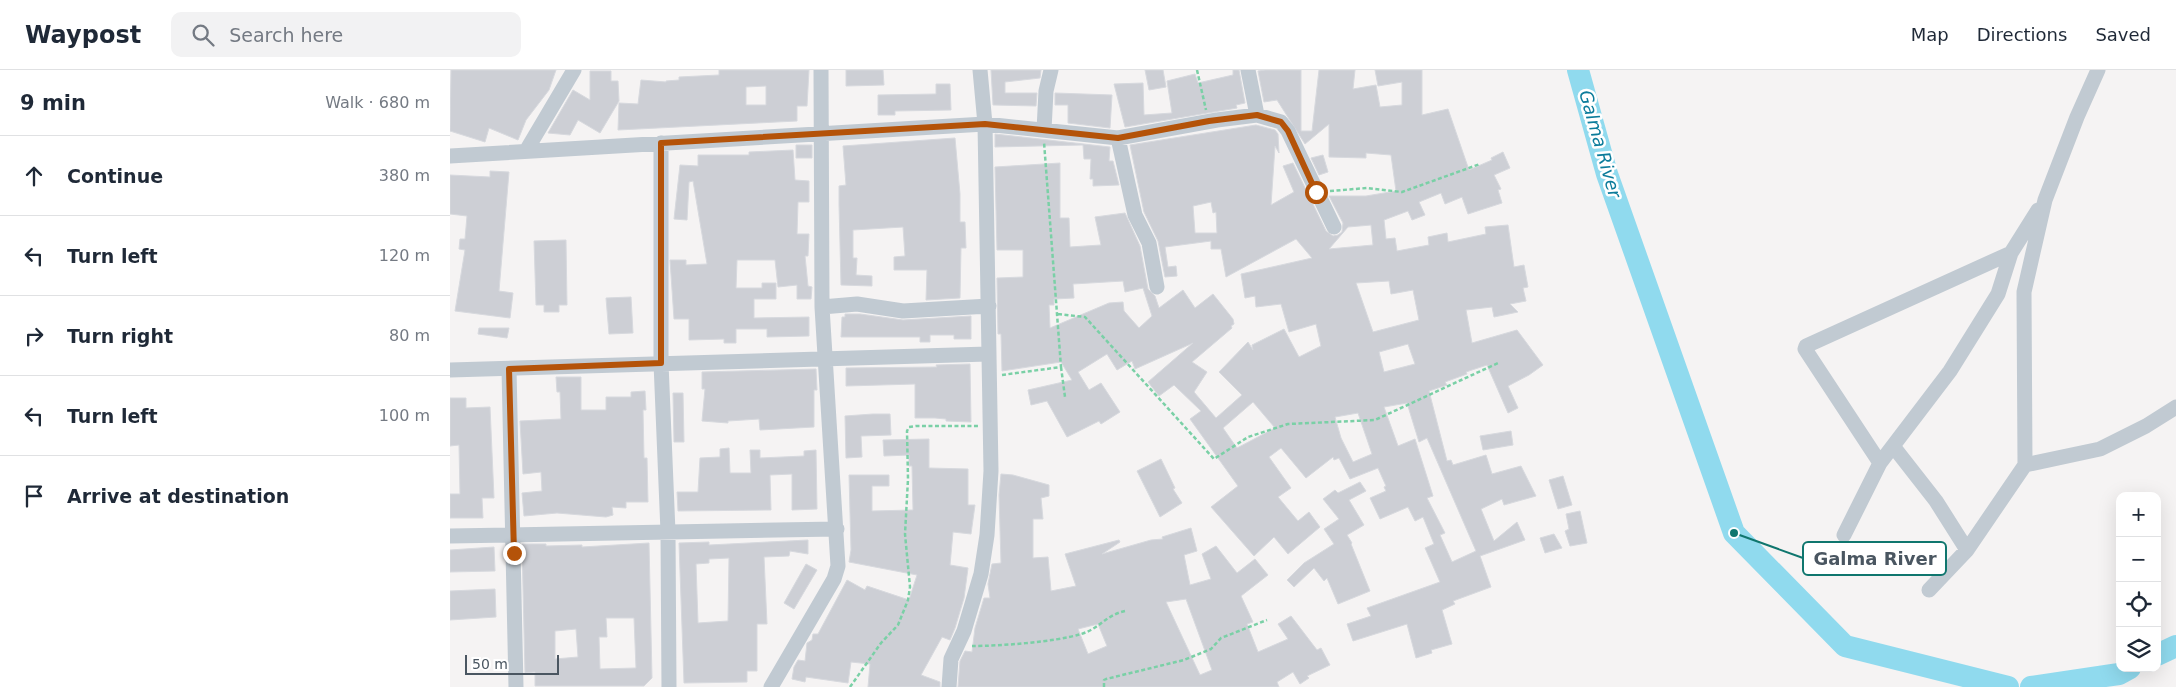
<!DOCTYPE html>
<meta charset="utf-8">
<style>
:root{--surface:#fff;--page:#f2f2f3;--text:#1f2937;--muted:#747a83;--line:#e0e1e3}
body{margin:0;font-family:"DejaVu Sans",sans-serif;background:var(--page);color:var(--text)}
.controls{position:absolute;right:15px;bottom:15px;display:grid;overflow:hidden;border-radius:10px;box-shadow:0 5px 20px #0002}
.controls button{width:45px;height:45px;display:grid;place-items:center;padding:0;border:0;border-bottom:1px solid var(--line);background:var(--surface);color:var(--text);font:25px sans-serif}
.scale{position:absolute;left:15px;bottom:12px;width:94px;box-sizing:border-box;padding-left:5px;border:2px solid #4a5661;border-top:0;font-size:14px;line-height:18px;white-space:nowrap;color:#4a5661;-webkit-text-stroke:4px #fff;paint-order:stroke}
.stop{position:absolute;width:15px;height:15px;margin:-11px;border:4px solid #b45309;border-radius:50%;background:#fff}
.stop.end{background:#b45309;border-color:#fff;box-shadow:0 1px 5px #0008}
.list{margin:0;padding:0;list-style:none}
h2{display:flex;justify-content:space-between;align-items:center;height:65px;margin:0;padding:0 20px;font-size:21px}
h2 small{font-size:16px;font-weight:400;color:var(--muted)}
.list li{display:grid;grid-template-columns:32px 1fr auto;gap:15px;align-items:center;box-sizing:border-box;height:80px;padding:0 20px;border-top:1px solid var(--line)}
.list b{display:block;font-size:19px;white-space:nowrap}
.list em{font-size:16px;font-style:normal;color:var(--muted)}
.icon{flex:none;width:28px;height:28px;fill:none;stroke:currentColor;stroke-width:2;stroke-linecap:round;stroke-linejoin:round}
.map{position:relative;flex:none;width:1726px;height:617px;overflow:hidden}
header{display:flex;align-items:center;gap:30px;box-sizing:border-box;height:70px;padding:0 25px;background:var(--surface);border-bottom:1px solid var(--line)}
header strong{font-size:24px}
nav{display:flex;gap:28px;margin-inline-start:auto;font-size:18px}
.search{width:350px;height:45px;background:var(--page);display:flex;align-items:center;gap:12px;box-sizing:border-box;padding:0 18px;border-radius:10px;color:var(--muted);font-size:19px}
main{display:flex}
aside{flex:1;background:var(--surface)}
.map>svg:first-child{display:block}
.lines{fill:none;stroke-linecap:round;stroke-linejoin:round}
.river{stroke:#90daee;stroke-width:22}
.building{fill:#cdcfd5;stroke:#d7d9de;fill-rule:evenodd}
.path{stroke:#7ad0a6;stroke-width:2.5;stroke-dasharray:4 2.5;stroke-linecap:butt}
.street{stroke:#c1cad2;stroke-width:15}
.route{stroke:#b45309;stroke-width:6}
.labels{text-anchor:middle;stroke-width:5;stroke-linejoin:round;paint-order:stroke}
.water-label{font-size:18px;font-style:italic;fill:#0c7c9b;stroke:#fff}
.leader{fill:none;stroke:#0f766e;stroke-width:2}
.callout-dot{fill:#0f766e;stroke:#fff;stroke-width:2}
.callout{fill:#fff;stroke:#0f766e;stroke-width:2}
.callout-label{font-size:18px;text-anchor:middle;font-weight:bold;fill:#4a5661}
</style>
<header>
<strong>Waypost</strong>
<div class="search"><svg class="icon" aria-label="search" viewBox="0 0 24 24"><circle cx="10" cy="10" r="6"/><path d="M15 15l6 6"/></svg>Search here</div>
<nav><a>Map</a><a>Directions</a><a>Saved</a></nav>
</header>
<main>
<aside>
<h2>9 min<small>Walk · 680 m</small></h2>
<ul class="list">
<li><svg class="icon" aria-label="ahead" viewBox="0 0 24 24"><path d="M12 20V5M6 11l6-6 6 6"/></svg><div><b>Continue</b></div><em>380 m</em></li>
<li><svg class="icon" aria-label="left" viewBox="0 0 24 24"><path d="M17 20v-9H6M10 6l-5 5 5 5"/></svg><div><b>Turn left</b></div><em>120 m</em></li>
<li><svg class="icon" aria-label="right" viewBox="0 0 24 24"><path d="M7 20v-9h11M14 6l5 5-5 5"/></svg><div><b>Turn right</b></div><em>80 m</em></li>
<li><svg class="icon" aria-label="left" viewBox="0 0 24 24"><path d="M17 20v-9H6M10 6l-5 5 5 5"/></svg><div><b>Turn left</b></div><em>100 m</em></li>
<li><svg class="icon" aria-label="arrive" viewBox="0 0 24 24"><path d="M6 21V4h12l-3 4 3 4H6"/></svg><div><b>Arrive at destination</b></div></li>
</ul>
</aside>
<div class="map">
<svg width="1726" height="617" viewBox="0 0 1726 617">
<rect width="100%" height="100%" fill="#f5f3f3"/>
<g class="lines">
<path class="river" d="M1128,0L1157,104L1284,463L1395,576L1558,617
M1707,585L1726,576
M1581,617L1669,604L1680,598"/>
</g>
<path class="building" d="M1,0H106L99,20L76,50L68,70L39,58L35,72L0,61Z
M269,0H359L357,36H347V51L168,60L169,33L188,34L191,10L216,12V11L229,10V7L269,5ZM316,16V35H296V17Z
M396,0H433L434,15L396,16Z
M541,0H591L590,8L555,12V23H587L586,36L543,35Z
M695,0H713L716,17L699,20Z
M783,0H789L795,33L786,35L787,38L675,57L664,14L693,13L694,45L722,43L717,11L745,4L748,13L783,5Z
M815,0H851V61H862L869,0H905L903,19L926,15L930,37L952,35V12L928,16L925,0H972V45L998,39L1019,100L1042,90L1041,88L1053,82L1060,98L1044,105L1051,119L1048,120L1052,133L1018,144L1012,127L995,134L991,123L969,132L975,145L962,150L958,141L934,150L936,169L945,168L947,181L979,175L978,167L997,163L998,172L1036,164L1035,157L1058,155L1064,197L1074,195L1078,217L1073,218L1076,231L1060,234L1068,242L1044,247L1042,237L1016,240L1022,273L1067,260L1093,295L1079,305L1058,316L1068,338L1058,343L1037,295L1016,302L1017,304L995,312L997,315L979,321L997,391L1001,390L1003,395L1036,385L1042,404L1071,396L1086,426L1054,435L1052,429L1031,439L1044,471L1067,452L1075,470L1030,486L1041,517L1003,531L1005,534L992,540L1002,574L981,580L982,583L966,588L957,554L903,571L897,554L921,546L917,538L990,512L975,478L984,474L973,447L965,451L958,437L930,449L920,428L936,421L934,417L936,416L928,398L900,409L889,388L884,390L883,387L856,408L831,378L819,387L841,418L828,427L848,451L859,442L870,457L838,484L824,467L804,486L761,437L788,416L740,349L751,341L724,315L709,326L698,312L743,273L685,299L682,291L667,300L657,284L628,302L639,320L651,313L670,342L651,354L649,351L617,367L597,331L581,335L578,320L622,310L611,292L552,301L551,264H548L547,208L573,207V180H547L545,97L610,93V148H619L620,177L651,175L645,147L675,143L690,176L698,219L705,226L709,238L733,220L745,238L763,224L783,249L784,254L781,256L782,258L742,292L757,302L744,322L766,348L792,325L769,302L798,272L803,280L802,275L834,259L849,287L871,276L866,254L839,262L831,234L806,237L805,226L795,228L791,204L862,188L846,169L776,207L771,179H761V171L715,177L718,197L726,196L727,206L715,207L708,171L694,142L680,75L806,55L825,60L828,64L829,83L825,76L821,135L844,122L833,96L843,93L876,161L883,166L888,165L892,162L893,153L879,126H916L946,121L941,85L916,83V88L879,87V54L855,74L827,30L814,32L808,1ZM761,132L763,143L766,142L767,163H745L743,136ZM921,155L923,175L879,179L898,157ZM673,211L675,222L693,218L702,246L689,258L674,241L673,232L659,233L600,258L599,235H604V229L624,228L623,214ZM939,211L941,224L963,220L969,250L923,262L906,213ZM958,274L965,294L934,302L929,282ZM803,332L825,358L787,378L773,358ZM957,333L969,372L977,368L1026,481L1002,492L990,465L995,463L977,428L983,426L965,369L948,376L934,337ZM908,343L922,384L903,392L891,368L885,347Z
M140,1H161V11H168L169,31L150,63L128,50L120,65L98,63L123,20L140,30Z
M486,14H500L501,40L445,41V45H428V25L486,24Z
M605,23L662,25L660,58L618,53V35H605Z
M545,64L660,77L659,91H663L669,115L643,116V109H640L641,89H634L633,75L545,77Z
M505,68L510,124V152H515L516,178H511L510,228L476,230L477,200H444V187L455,186L453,157L403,160V188H407L406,205L422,206V216L391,215L389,134V116L396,115L393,76Z
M346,75H362V88H346Z
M343,80L345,110L359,111V132H348L347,164H359L358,186H355L358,216L362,217L361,229H347V215L328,217L325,190H287L286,218H312V213H326V229H304V248L359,247V266L317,267V259H286V273H274V269L239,270V249H224L220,190H236V195L257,194L243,111L239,112L237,150L224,149L230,95L248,96V85H299V82Z
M873,85L878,102L869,105L861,88Z
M40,101L59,102L49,221L63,223L60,248L5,241L15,180L9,179L10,169H15L17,146L0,144V105L40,107Z
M116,170L117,235H109V242H94V235H86L84,171Z
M181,227L183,263L159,264L156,228Z
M395,244H410L453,250L521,246V269H504V265H480V272H470V267H391L392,247H395Z
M29,258H59L57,268L28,264Z
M520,294L521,352L496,351V349L485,348H465V314L396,316V298L487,297L486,295Z
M366,299L367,320H364V357L310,360L309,349L278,351V353L252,351L255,319H252V302Z
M106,307H131V340H156V327H181V322L195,321L196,340H193L194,388H197L198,432H176V438L162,437L163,445L156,447L107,443L74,446L72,423L92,421L91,402L73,404L70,351L111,349L110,322H107Z
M223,323H233L234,372H224Z
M0,328H16V338L40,337L44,428H32L33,448H0V424H10L9,375L0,376Z
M423,344H440L441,365L411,366L412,387L396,388L395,346Z
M1061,361L1063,375L1033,380L1030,366Z
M479,369V398L518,399V435H525L521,464L503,462L500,495L518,498L514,528L505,558L500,570L492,567L471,605L490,612V617H418L420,594L401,592L398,613L356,607L355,612L342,609L344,597L348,590L355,591L357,573L362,570L363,564H368L397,510L415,520L417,516L459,530L467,505L399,492L401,480L399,405H439V416H422V441L463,440L462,396H459V385L434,386L433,370Z
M279,378L280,403H301L300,380H310V388L354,386V381L366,380L367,439L342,440V404L320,405L321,440L228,441L227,422H248L250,388L270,387V379Z
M711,389L725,418L723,419L732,433L710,447L687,401Z
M551,404L563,405L599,415V426L591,428L593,449H583V488L598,487L601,521L626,516L615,484L669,470L670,472L652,484L701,470L713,469L712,467L741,458L747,481L734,485L740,515L761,509L752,484L766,476L787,503L805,489L818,505L791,526L803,552L797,554L808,582L838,569L828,554L841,546L867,580L871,578L880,595L857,606L859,608L850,614L843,602L827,612L829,617H508L510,591L515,581L522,582L525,558L534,528H540L538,514L542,494L551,493L549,425ZM736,529L762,600L750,605L716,532ZM648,554L657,576L638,584L628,559Z
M1113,406L1122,435L1108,439L1099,410Z
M910,412L916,421L899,430L914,455L897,465L902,473L901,474L920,521L888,534L877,508L874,511L864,498L844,517L837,510L854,493L884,474L874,459L889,449L873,429L885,420L888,423Z
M1130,441L1137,473L1120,476L1115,461L1119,459L1116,444Z
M1104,464L1112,478L1095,483L1090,468Z
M358,470V484L340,481L339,486L314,487L317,554H307V601H297V612L234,613L229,473L259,472V475ZM279,488L278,551L248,553L246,494L259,493V489Z
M199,473L202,608L194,616H85V602L75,603L72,474H96V476L132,475V477ZM156,548H184L186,598L150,599L149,567H157ZM126,559L128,587L105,589V561Z
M44,477L45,501L0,502V480Z
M356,494L367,500L344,539L334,533Z
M45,519L46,547L0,550V521Z"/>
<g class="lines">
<path class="path" d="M747,0L756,40
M880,121L917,118L952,122L1030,94
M608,244L635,247L764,389L798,367L838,354L925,350L1048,293
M611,297L615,327
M552,305L611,297L594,72
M522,576C550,576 605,572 631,564C649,559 656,545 675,541
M400,617L431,573L448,555L458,530L460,517L455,464L458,409L457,361L459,357L466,356H528
M654,617V610L656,609L734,590L761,579L771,568L817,550"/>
<path class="street" d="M798,0L807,45
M594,60L596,21L601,0
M668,68L685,145L699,173L707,217
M211,73V293L218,462L219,617
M76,81L124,0
M0,86L535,54L668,68L767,50L807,45L831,52L838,61L884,157
M372,237L407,234L453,241L539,236
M59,299L66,617
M0,300L538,284
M1443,376L1486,431L1517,480
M1430,393L1355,279L1356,276L1561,183
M1575,395L1650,379L1696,356L1726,337
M1394,465L1430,393L1500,301L1548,224L1561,183L1588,140
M0,466L387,459
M1479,520L1517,480L1575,395L1574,222L1595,130L1627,47L1648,0
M321,617L384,509L388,496L372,237L371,0
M499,617L501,589L514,561L531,504L537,465L541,401L535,54L530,0"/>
</g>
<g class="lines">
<path class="route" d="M64,483L59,299L211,293V73L535,54L668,68L759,51L807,45L831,52L838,61L866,122"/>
</g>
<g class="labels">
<g class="water-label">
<text transform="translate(1150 74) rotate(74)" y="6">Galma River</text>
</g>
</g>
<path class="leader" d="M1284 463L1353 488"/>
<circle class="callout-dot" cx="1284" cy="463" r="5"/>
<rect class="callout" x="1353" y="472" width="143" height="33" rx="5"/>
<g class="callout-label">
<text x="1425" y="495">Galma River</text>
</g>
</svg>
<div class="controls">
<button>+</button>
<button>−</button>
<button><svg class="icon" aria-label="locate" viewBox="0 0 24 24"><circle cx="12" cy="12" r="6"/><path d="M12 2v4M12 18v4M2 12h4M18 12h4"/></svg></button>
<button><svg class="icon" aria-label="layers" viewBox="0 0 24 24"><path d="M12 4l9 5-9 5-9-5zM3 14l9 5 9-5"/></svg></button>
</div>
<div class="scale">50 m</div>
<div class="stop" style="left:866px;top:122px"></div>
<div class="stop end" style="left:64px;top:483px"></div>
</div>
</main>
